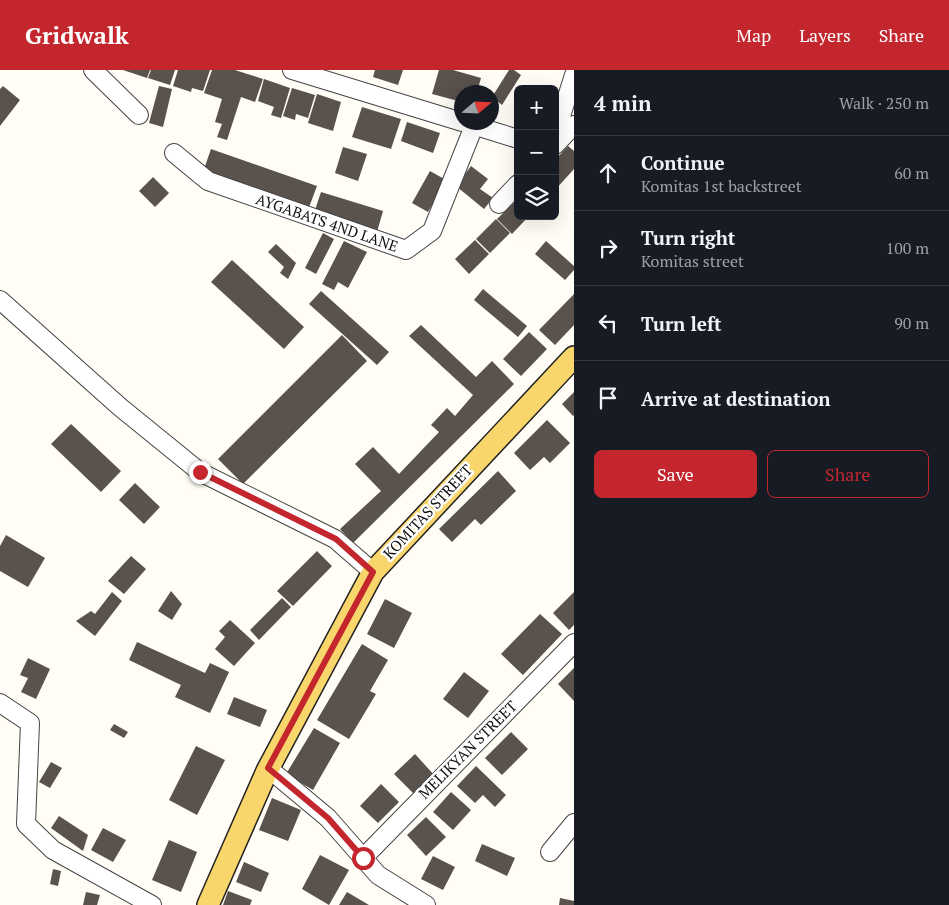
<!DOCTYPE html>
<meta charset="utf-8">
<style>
:root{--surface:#171b24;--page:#242831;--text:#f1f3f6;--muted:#9ea1a6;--line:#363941;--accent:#c4262e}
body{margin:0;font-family:"PT Serif",serif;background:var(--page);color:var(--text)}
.controls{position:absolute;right:15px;top:15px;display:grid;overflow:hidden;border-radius:8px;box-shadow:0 5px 20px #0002}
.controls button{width:45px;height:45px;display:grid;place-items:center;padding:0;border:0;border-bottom:1px solid var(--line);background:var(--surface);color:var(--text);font:25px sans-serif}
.compass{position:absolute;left:454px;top:15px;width:45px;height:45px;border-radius:50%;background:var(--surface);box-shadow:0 5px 20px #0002;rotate:71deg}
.stop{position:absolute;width:15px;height:15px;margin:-11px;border:4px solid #c4262e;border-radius:50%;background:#fff}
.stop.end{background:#c4262e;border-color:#fff;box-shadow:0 1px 5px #0008}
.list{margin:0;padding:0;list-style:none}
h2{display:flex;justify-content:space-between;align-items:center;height:65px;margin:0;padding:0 20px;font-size:21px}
h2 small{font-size:16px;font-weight:400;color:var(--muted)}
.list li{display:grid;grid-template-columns:32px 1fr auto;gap:15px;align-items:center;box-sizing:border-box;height:75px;padding:0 20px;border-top:1px solid var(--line)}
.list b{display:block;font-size:19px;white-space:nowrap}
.list p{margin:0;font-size:16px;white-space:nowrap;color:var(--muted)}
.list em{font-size:16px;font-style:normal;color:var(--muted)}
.actions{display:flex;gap:10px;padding:15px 20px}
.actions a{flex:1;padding:11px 0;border:1px solid var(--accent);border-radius:8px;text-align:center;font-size:18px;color:var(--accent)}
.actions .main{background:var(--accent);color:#fff}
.icon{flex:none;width:28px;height:28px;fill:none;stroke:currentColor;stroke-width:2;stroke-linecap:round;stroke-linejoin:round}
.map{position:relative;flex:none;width:574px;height:835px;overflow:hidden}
header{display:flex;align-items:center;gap:30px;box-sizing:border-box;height:70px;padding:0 25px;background:var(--accent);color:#fff}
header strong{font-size:24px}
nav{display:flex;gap:28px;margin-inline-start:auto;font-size:18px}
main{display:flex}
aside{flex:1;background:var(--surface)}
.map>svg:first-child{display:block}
.building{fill:#5a524d}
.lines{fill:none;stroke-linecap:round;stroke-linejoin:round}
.minor-casing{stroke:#444;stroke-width:20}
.major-casing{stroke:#222;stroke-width:24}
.minor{stroke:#fff;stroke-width:18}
.major{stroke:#f9d66b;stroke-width:21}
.route{stroke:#c4262e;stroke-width:6}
.labels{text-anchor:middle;stroke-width:5;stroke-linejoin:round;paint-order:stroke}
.street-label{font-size:15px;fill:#111;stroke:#fff}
</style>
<header>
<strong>Gridwalk</strong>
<nav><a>Map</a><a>Layers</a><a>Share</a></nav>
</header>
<main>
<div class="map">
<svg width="574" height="835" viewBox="0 0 574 835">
<rect width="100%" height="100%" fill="#fffdf5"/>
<path class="building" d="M123,0H150L147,8Z
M151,0H175L170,15L148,8Z
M178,0H210L203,21L192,18L191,22L173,16Z
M212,0H235L263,9L255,32L241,27L227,70L217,67L222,54L215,52L222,29L204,23Z
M375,0H403L398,15L373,7Z
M439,0H453L481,8L477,22H462V32L432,24Z
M509,0H514L521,5L502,35L492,27Z
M264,9L290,18L281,48L271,45L274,37L258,31Z
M3,16L20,30L0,56V19Z
M159,16L172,19L163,57L149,53Z
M292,18L315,25L308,48L296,44L295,50L283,46Z
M317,24L341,32L333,61L308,53Z
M362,37L401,49L391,79L352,67Z
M407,52L440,63L433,83L401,71Z
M568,76L574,81V99L555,120V90Z
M343,77L367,84L358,111L335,103Z
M211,79L317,116L308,140L203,102Z
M471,96L488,109L480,119L493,128L484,139L456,116Z
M430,101L446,110L428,142L412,133Z
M153,107L169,123L155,137L139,121Z
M321,122L383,141L377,162L314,143Z
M518,129V146H529L512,164L497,149Z
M496,149L510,163L490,183L476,169Z
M323,163L334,169L316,204L305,198Z
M475,170L489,184L469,204L455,189Z
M344,171L367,182L348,218L338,212L334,220L322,214Z
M546,171L574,196V200L565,210L535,184Z
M276,174L296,193L288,209L280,203L284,197L268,182Z
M232,190L304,257L284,279L211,212Z
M483,219L527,256L518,267L474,230Z
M321,221L389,282L377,295L309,234Z
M574,224V255L555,275L539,260Z
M421,255L476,307L492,291L514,314L353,473L340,459L381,421L355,394L373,377L399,404L439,362L431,355L447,338L455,346L473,325L409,266Z
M529,262L547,279L521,306L503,289Z
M342,265L367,291L243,414L218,389Z
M574,322V345L573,346L562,334Z
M547,350L570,373L550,393L544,387L530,400L514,383Z
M71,354L121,401L101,422L51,374Z
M498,401L516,421L481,455L475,449L452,472L439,459Z
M135,413L160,437L144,454L119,430Z
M6,465L45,488L28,517L0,501V476Z
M317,481L332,496L293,536L277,521Z
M131,486L146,499L124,524L108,511Z
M171,521L182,534L172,550L158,541Z
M112,522L122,531L95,566L76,551L91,541L95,544Z
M574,522V555L569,560L553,543Z
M282,528L291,537L259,570L250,560Z
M385,529L412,543L394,578L367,564Z
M540,544L562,564L523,605L501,584Z
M230,550L255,573L234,596L215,579L225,567L219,561Z
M137,572L205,603L210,593L229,602L210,643L175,627L181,615L129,590Z
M362,574L388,590L370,621L376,624L349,669L317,650Z
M28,588L50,599L36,629L21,622L28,608L20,605Z
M574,598V631L558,614Z
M464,602L489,621L468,648L443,629Z
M234,627L267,640L260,657L227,644Z
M114,654L128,662L124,668L110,660Z
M314,658L340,673L313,720L286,704Z
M511,662L528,679L502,705L485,688Z
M196,676L225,690L197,745L169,730Z
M415,684L435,706L415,725L394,704Z
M51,692L62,698L50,718L39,712Z
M476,696L506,725L495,737L483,725L475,733L457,716Z
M381,714L399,732L378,753L360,736Z
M451,722L471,740L453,760L433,742Z
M272,728L301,740L288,771L259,760Z
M59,746L88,765L83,781L51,758Z
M426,747L446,767L426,786L407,765Z
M103,758L126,770L113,792L91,780Z
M169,770L197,782L181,822L152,810Z
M482,774L515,788L507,806L475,791Z
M320,785L349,800L329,835L302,819Z
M433,786L455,797L443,820L421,809Z
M244,792L269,803L261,822L236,812Z
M53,799L61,801L58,816L50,814Z
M228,821L252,830L250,835H223Z
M86,822L100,825L97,835H83Z
M347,822L369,835H339Z
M560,828L574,831V835H559Z"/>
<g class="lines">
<defs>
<path id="minor" d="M93,0L139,45
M292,0L462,52
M463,52L518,69
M555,65L574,5
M555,75L574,55
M174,83L208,111L406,180L432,161L474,56
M499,134L518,114
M0,230L120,337L200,402L335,469L373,502
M0,633L30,653L26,754L53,780L152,835
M268,698L328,748L378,805L426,835
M550,782L574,753
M363,788L574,573"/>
<path id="major" d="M208,835L267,701L373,502L574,287"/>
</defs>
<use href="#minor" class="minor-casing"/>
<use href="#major" class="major-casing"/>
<use href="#minor" class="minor"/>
<use href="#major" class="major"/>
</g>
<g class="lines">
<path class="route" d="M200,402L336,469L373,502L268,698L328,748L363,788"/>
</g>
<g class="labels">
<g class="street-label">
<text transform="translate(327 153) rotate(19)" y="5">AYGABATS 4ND LANE</text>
<text transform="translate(428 442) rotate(-47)" y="5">KOMITAS STREET</text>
<text transform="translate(468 680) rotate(-45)" y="5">MELIKYAN STREET</text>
</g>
</g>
</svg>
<div class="controls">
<button>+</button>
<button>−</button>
<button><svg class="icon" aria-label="layers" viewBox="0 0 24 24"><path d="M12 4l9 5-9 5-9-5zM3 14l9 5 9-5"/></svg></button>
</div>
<svg class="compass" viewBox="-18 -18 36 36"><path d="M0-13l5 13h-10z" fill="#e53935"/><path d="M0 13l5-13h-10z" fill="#9ea1a6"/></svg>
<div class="stop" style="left:363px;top:788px"></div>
<div class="stop end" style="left:200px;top:402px"></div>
</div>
<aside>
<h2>4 min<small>Walk · 250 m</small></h2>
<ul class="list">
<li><svg class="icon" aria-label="ahead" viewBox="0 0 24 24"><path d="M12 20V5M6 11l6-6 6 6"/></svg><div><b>Continue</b><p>Komitas 1st backstreet</p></div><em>60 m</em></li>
<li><svg class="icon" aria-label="right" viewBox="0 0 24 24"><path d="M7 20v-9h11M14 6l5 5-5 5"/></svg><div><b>Turn right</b><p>Komitas street</p></div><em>100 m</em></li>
<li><svg class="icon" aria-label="left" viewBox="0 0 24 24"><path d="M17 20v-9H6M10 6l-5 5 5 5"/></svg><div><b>Turn left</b></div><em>90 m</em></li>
<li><svg class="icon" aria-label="arrive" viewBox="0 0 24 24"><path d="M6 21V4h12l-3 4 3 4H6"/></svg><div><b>Arrive at destination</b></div></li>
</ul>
<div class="actions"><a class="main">Save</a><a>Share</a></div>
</aside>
</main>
